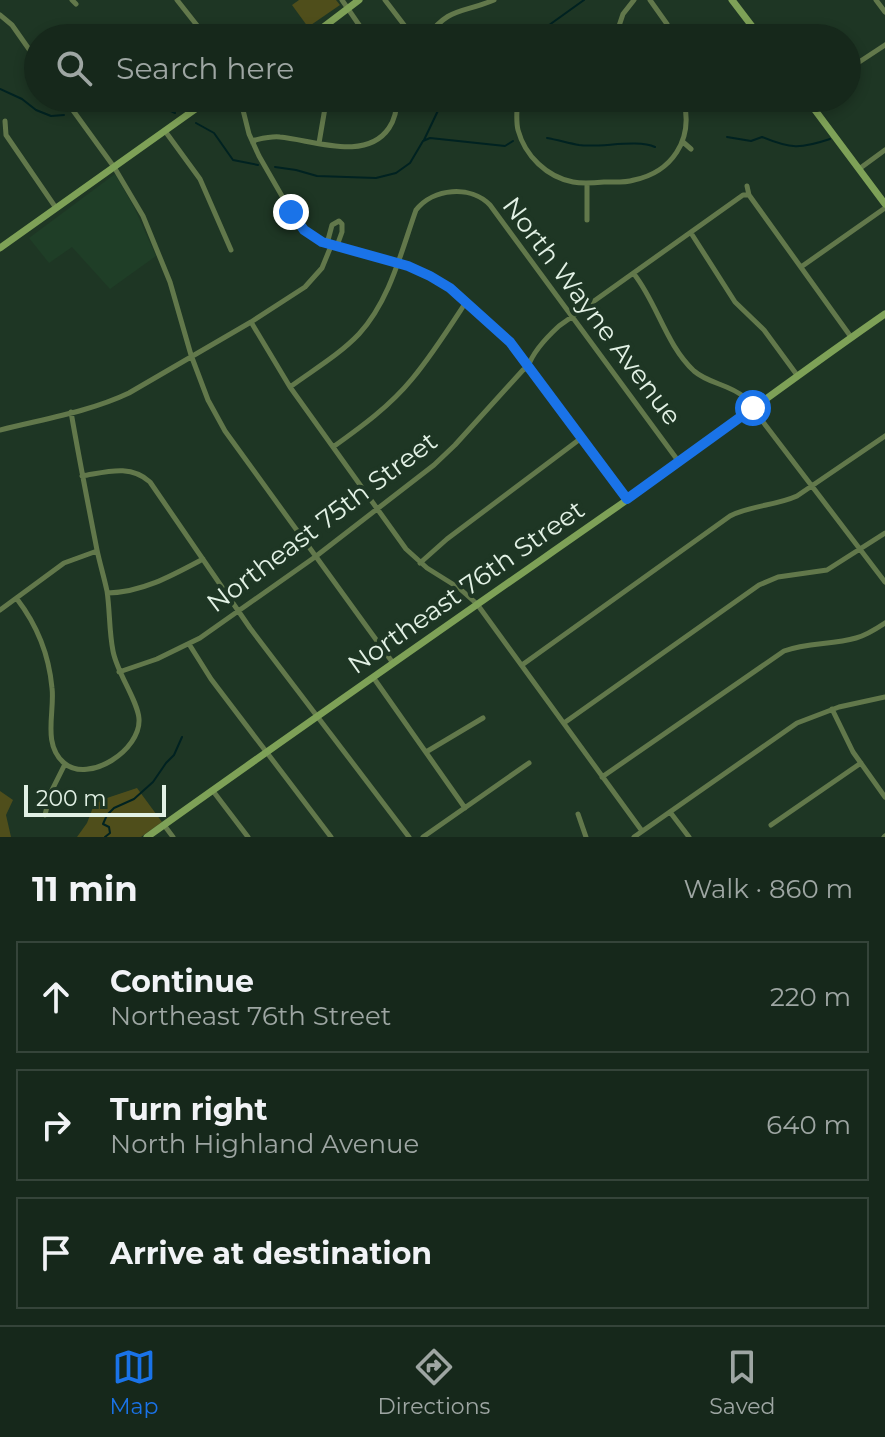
<!DOCTYPE html>
<meta charset="utf-8">
<style>
:root{--surface:#16281b;--page:#1f3024;--text:#f1f3f6;--muted:#9ea6a3;--line:#35443a;--accent:#1a73e8}
body{margin:0;font-family:Montserrat,sans-serif;background:var(--page);color:var(--text)}
.scale{position:absolute;left:24px;bottom:20px;width:142px;box-sizing:border-box;padding-left:8px;border:4px solid #e2f1e5;border-top:0;font-size:22px;line-height:28px;white-space:nowrap;color:#e2f1e5;-webkit-text-stroke:6px #1e3624;paint-order:stroke}
.stop{position:absolute;width:24px;height:24px;margin:-18px;border:6px solid #1a73e8;border-radius:50%;background:#fff}
.stop.end{background:#1a73e8;border-color:#fff;box-shadow:0 2px 8px #0008}
.list{margin:0;padding:0;list-style:none}
h2{display:flex;justify-content:space-between;align-items:center;height:104px;margin:0;padding:0 32px;font-size:34px}
h2 small{font-size:26px;font-weight:400;color:var(--muted)}
.list li{display:grid;grid-template-columns:52px 1fr auto;gap:24px;align-items:center;box-sizing:border-box;height:112px;margin:0 16px 16px;padding:0 16px;border:2px solid var(--line);border-radius:0px}
.list b{display:block;font-size:30px;white-space:nowrap}
.list p{margin:0;font-size:26px;white-space:nowrap;color:var(--muted)}
.list em{font-size:26px;font-style:normal;color:var(--muted)}
.icon{flex:none;width:44px;height:44px;fill:none;stroke:currentColor;stroke-width:2;stroke-linecap:round;stroke-linejoin:round}
.map{position:relative;flex:none;width:885px;height:837px;overflow:hidden}
.search{position:absolute;background:var(--surface);box-shadow:0 4px 12px #0003;left:24px;right:24px;top:24px;height:88px;display:flex;align-items:center;gap:20px;box-sizing:border-box;padding:0 28px;border-radius:44px;color:var(--muted);font-size:30px}
.sheet{height:488px;background:var(--surface)}
nav{display:flex;justify-content:space-around;align-items:center;box-sizing:border-box;height:112px;border-top:2px solid var(--line);background:var(--surface);font-size:22px;color:var(--muted)}
nav a{display:grid;justify-items:center;gap:4px}
nav .on{color:var(--accent)}
.map>svg:first-child{display:block}
.built{fill:#1f3e27}
.green{fill:#4f4e1b}
.lines{fill:none;stroke-linecap:round;stroke-linejoin:round}
.stream{stroke:#002221;stroke-width:2}
.street{stroke:#62784b;stroke-width:5}
.secondary{stroke:#7ea157;stroke-width:7}
.route{stroke:#1a73e8;stroke-width:10}
.labels{text-anchor:middle;stroke-width:8;stroke-linejoin:round;paint-order:stroke}
.street-label{font-size:26px;fill:#e2f1e5;stroke:#1e3624}
</style>
<div class="map">
<svg width="885" height="837" viewBox="0 0 885 837">
<rect width="100%" height="100%" fill="#1e3624"/>
<path class="built" d="M115,174L134,207L156,256L110,289L72,247L49,263L29,238Z"/>
<path class="green" d="M299,0H336L340,5L308,27L292,5Z
M137,788L162,822L141,837H77L87,823L95,802Z
M0,791L13,800L6,815L11,837H0Z"/>
<g class="lines">
<path class="stream" d="M531,38L584,0
M0,89L22,99L36,110L51,116L64,115
M159,98L165,108L175,113
M83,110L116,98
M196,123L214,133L233,160L258,165
M727,137L751,141L762,137C791,149 800,149 830,139
M547,138C558,140 568,143 579,145C600,148 637,139 655,147
M424,140L444,98
M275,167L296,170L317,176L376,178L396,173L410,163L423,141L430,138L505,146L513,141
M105,837L110,833L109,827L103,824L107,815L114,808L134,799L153,782L166,763L174,755L182,737"/>
<path class="street" d="M72,0L76,4
M177,0L207,38
M342,0L368,38
M385,0L414,38
M650,0L667,24
M876,0L885,12
M0,15L12,25L38,62
M426,38C450,6 461,14 494,0
M615,38L623,14L634,0
M847,70L885,45
M64,98L114,167L143,216L170,282L191,355L208,400L225,431L393,663
M240,98L249,134L259,156L294,217L304,230L317,239L331,246L408,266L430,276L450,288L510,342L627,499
M476,98L491,104L506,106H664L684,102L694,98
M517,106C517,114 516,122 518,130C525,156 547,177 573,182C583,184 594,183 604,182C614,182 624,183 634,180C672,172 693,140 684,102
M5,121L6,135L56,208
M165,131L200,179L231,250
M683,142L691,149
M253,143L255,140C264,138 272,136 280,137C313,140 366,162 389,128C395,119 397,109 397,98
M319,143L325,108
M859,169L885,150
M747,186L749,195L851,337
M587,220V183
M691,233L735,302L764,330L797,375
M801,267L885,208
M634,274C657,303 666,345 694,371C709,384 729,384 744,397L885,582
M251,322L290,387L406,549L427,568L459,588L477,604L642,831
M290,387C313,370 339,355 359,334C390,300 401,252 416,210C433,188 471,185 490,205L679,462
M0,430C43,419 89,412 129,393L251,322L305,287L322,268L331,246L328,240L332,225L339,221L342,224V232L338,243L332,245
M333,447C361,427 390,406 412,379C432,355 449,328 466,302
M82,476C107,472 130,464 150,482L250,628L409,837
M420,563L447,539L580,439
M108,593C143,592 173,575 203,559
M17,599C37,625 49,655 52,688C55,712 42,744 64,763C89,784 141,750 139,719C138,701 117,673 113,651C109,631 110,611 107,591C104,577 100,564 97,550C88,504 79,458 71,412
M0,610L64,563L97,551
M189,644L211,679L331,837
M522,665L730,516C751,505 775,506 797,496L885,436
M119,672L157,659L200,638L315,557L434,465L455,445L523,370L528,367C533,351 547,337 559,326L743,195H749
M373,677L465,808
M832,709L853,752L885,797
M564,723L759,585L778,577L827,570L885,533
M426,752L483,718
M602,777L784,651C807,642 832,645 856,638C867,635 876,629 885,623
M213,791L248,837
M670,812L689,837
M578,814L586,837
M45,815L50,794L65,764
M164,825L173,837
M771,825L861,763
M423,837L529,763
M634,837L797,723L839,707L885,697
M884,837L885,836"/>
<path class="secondary" d="M732,0L761,38
M309,38L359,0
M806,98L885,204
M0,248L211,98
M147,837C305,724 465,613 624,502C711,440 797,375 885,314"/>
</g>
<g class="lines">
<path class="route" d="M291,212L304,230L322,242L408,266L430,276L450,288L510,342L627,499L753,408"/>
</g>
<g class="labels">
<g class="street-label">
<text transform="translate(592 311) rotate(53)" y="9">North Wayne Avenue</text>
<text transform="translate(322 522) rotate(-37)" y="9">Northeast 75th Street</text>
<text transform="translate(466 587) rotate(-35)" y="9">Northeast 76th Street</text>
</g>
</g>
</svg>
<div class="scale">200 m</div>
<div class="stop" style="left:753px;top:408px"></div>
<div class="stop end" style="left:291px;top:212px"></div>
<div class="search"><svg class="icon" aria-label="search" viewBox="0 0 24 24"><circle cx="10" cy="10" r="6"/><path d="M15 15l6 6"/></svg>Search here</div>
</div>
<section class="sheet">
<h2>11 min<small>Walk · 860 m</small></h2>
<ul class="list">
<li><svg class="icon" aria-label="ahead" viewBox="0 0 24 24"><path d="M12 20V5M6 11l6-6 6 6"/></svg><div><b>Continue</b><p>Northeast 76th Street</p></div><em>220 m</em></li>
<li><svg class="icon" aria-label="right" viewBox="0 0 24 24"><path d="M7 20v-9h11M14 6l5 5-5 5"/></svg><div><b>Turn right</b><p>North Highland Avenue</p></div><em>640 m</em></li>
<li><svg class="icon" aria-label="arrive" viewBox="0 0 24 24"><path d="M6 21V4h12l-3 4 3 4H6"/></svg><div><b>Arrive at destination</b></div></li>
</ul>
</section>
<nav>
<a class="on"><svg class="icon" aria-label="map" viewBox="0 0 24 24"><path d="M3 6l6-2 6 2 6-2v14l-6 2-6-2-6 2zM9 4v14M15 6v14"/></svg>Map</a>
<a><svg class="icon" aria-label="directions" viewBox="0 0 24 24"><path d="M12 3l9 9-9 9-9-9zM9 14v-3h6M13 9l2 2-2 2"/></svg>Directions</a>
<a><svg class="icon" aria-label="saved" viewBox="0 0 24 24"><path d="M7 4h10v16l-5-4-5 4z"/></svg>Saved</a>
</nav>
